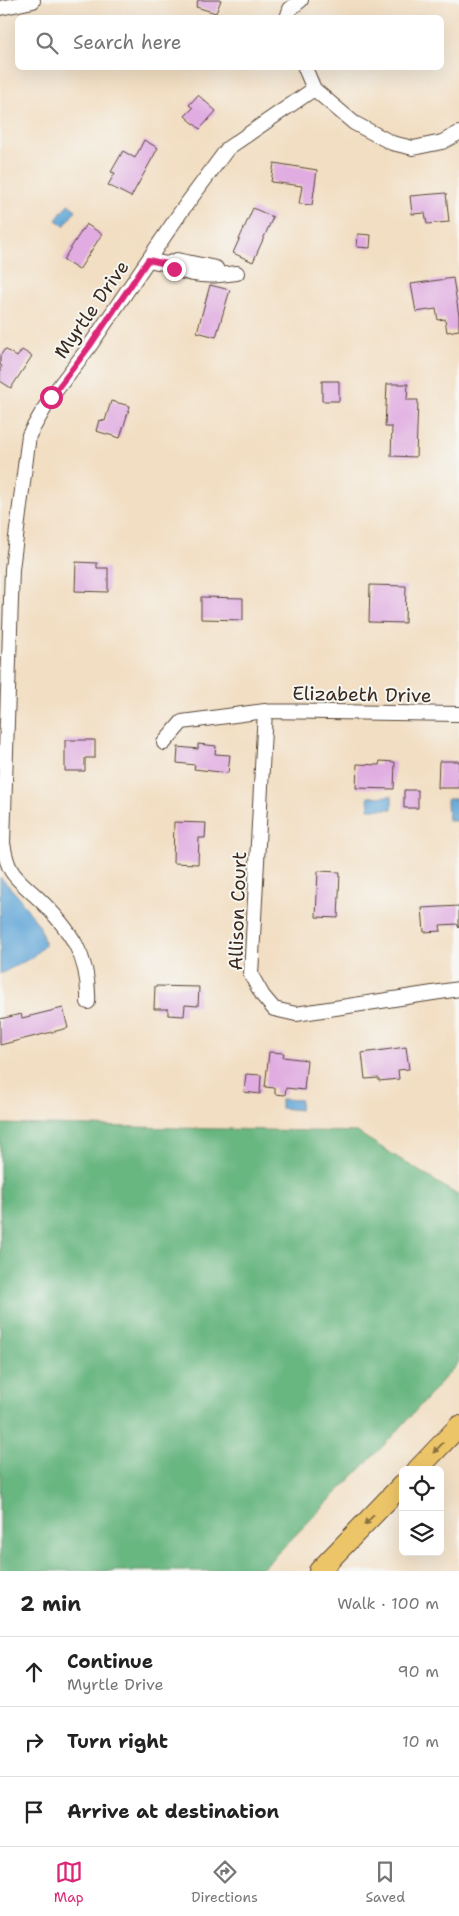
<!DOCTYPE html>
<meta charset="utf-8">
<style>
:root{--surface:#fff;--page:#f2f2f2;--text:#222;--muted:#767676;--line:#e0e0e0;--accent:#db2777}
body{margin:0;font-family:"Shantell Sans",sans-serif;background:var(--page);color:var(--text)}
.controls{position:absolute;right:15px;bottom:15px;display:grid;overflow:hidden;border-radius:8px;box-shadow:0 5px 20px #0002}
.controls button{width:45px;height:45px;display:grid;place-items:center;padding:0;border:0;border-bottom:1px solid var(--line);background:var(--surface);color:var(--text);font:25px sans-serif}
.stop{position:absolute;width:15px;height:15px;margin:-11px;border:4px solid #db2777;border-radius:50%;background:#fff}
.stop.end{background:#db2777;border-color:#fff;box-shadow:0 1px 5px #0008}
.list{margin:0;padding:0;list-style:none}
h2{display:flex;justify-content:space-between;align-items:center;height:65px;margin:0;padding:0 20px;font-size:21px}
h2 small{font-size:16px;font-weight:400;color:var(--muted)}
.list li{display:grid;grid-template-columns:32px 1fr auto;gap:15px;align-items:center;box-sizing:border-box;height:70px;padding:0 20px;border-top:1px solid var(--line)}
.list b{display:block;font-size:19px;white-space:nowrap}
.list p{margin:0;font-size:16px;white-space:nowrap;color:var(--muted)}
.list em{font-size:16px;font-style:normal;color:var(--muted)}
.icon{flex:none;width:28px;height:28px;fill:none;stroke:currentColor;stroke-width:2;stroke-linecap:round;stroke-linejoin:round}
.map{position:relative;flex:none;width:459px;height:1571px;overflow:hidden}
.search{position:absolute;background:var(--surface);box-shadow:0 5px 20px #0002;left:15px;right:15px;top:15px;height:55px;display:flex;align-items:center;gap:12px;box-sizing:border-box;padding:0 18px;border-radius:8px;color:var(--muted);font-size:19px}
.sheet{height:275px;background:var(--surface)}
nav{display:flex;justify-content:space-around;align-items:center;box-sizing:border-box;height:70px;border-top:1px solid var(--line);background:var(--surface);font-size:14px;color:var(--muted)}
nav a{display:grid;justify-items:center;gap:2px}
nav .on{color:var(--accent)}
.map>svg:first-child{display:block}
.forest{fill:#68b680;stroke:#52704f}
.water{fill:#64a7d8;stroke:#50687b}
.building{fill:#e0ace1}
.lines{fill:none;stroke-linecap:round;stroke-linejoin:round}
.minor-casing{stroke:#564537;stroke-width:16}
.highway-casing{stroke:#564537;stroke-width:22}
.minor{stroke:#fff;stroke-width:14}
.highway{stroke:#edc569;stroke-width:20}
.oneway{fill:#8b7040}
.route{stroke:#db2777;stroke-width:6}
.labels{text-anchor:middle;stroke-width:4;stroke-linejoin:round;paint-order:stroke}
.street-label{font-size:19px;fill:#3b2a1e;stroke:#f6f6f2}
</style>
<div class="map">
<svg width="459" height="1571" viewBox="0 0 459 1571">
<rect width="100%" height="100%" fill="#f6f6f2"/>
<filter id="ink" filterUnits="userSpaceOnUse"><feTurbulence type="fractalNoise" baseFrequency=".02" numOctaves="2"/><feDisplacementMap in="SourceGraphic" scale="10" xChannelSelector="R" yChannelSelector="G"/><feConvolveMatrix kernelMatrix="1 2 1 2 8 2 1 2 1" color-interpolation-filters="sRGB"/></filter>
<filter id="wash" filterUnits="userSpaceOnUse"><feTurbulence type="fractalNoise" baseFrequency=".0096" numOctaves="4" result="noise"/><feDisplacementMap in="SourceGraphic" scale="20" xChannelSelector="R" yChannelSelector="G"/><feGaussianBlur stdDeviation="1.12" result="paint"/><feColorMatrix in="noise" values="0 0 0 0 0 0 0 0 0 0 0 0 0 0 0 0 0 1.4 0 .05"/><feComposite in="paint" operator="in"/></filter>
<g filter="url(#wash)">
<rect width="100%" height="100%" fill="#f2dec2"/>
<path class="forest" d="M0,1124L357,1132L459,1196V1362L393,1436L260,1571H0Z"/>
<path class="water" d="M68,204L76,210L64,226L56,220Z
M392,796V809H369L368,797Z
M447,799H458V821H448Z
M0,877L17,895L40,927L45,945L31,958L0,974Z
M281,1099L301,1100L300,1110L281,1108Z"/>
<g id="blocks">
<path class="building" d="M198,0H221L216,13L196,7Z
M198,95L216,111L200,129L185,116L193,108L189,105Z
M144,140L158,148L131,197L108,185L115,173L111,172L123,151L135,158Z
M274,163L317,170L312,205L299,204L302,186L271,182Z
M446,193L449,222L427,224L425,213L412,214L410,196Z
M253,208L273,217L253,262L233,253Z
M86,224L102,234L79,270L63,260Z
M358,234L371,235L370,248L357,247Z
M453,278L459,316V330L447,332L445,319L438,320L436,309L416,312L411,284Z
M210,285L230,290L216,337L197,332Z
M5,349L17,357L22,350L32,356L11,388L0,381V369L2,366L0,365V356Z
M322,381H339V401H322Z
M387,384H408L407,400H418L416,457L391,456L392,427H385Z
M111,401L130,406L120,438L96,431L99,420L105,421Z
M76,562L97,563V568H108V592L75,591Z
M370,585L406,586L405,623L369,622Z
M201,597L243,598V620L201,619Z
M65,740H95V758H85V771H65Z
M198,744L216,746L215,754L230,755L228,773L194,769L195,765L177,763L178,747L198,749Z
M380,761L395,762L394,789L356,788L357,764L379,765Z
M439,761H459V788H438Z
M404,790H418V808H404Z
M174,822L206,823L205,838H199L198,864L173,863Z
M318,871L340,872L338,918L316,917Z
M459,906V928L457,924L440,925L441,931L424,932L422,908Z
M155,986L199,987L198,1006L185,1005L184,1016L168,1015V1009H154Z
M63,1008L68,1028L0,1045V1019L21,1014L22,1018Z
M406,1047L409,1069L398,1070L399,1079L379,1081V1078L365,1079L362,1053Z
M269,1052L284,1053L283,1057L307,1060L304,1090L286,1088L285,1095L275,1094V1088L265,1087Z
M246,1074L261,1075L260,1094L244,1092Z"/>
</g>
</g>
<g filter="url(#ink)">
<use href="#blocks" fill-opacity="0" stroke="#564537" stroke-width="1"/>
<g class="lines">
<defs>
<path id="minor" d="M0,8L33,1
M287,18L290,9L301,0
M305,68L314,89L354,123L392,143L413,148L442,142L459,133
M148,260L167,264L177,260L216,268L219,275C203,277 179,273 167,264
M219,275L237,273
M265,711L251,975L263,996L274,1009L296,1014L459,989
M164,743L182,722L265,711L459,714
M88,1002C90,957 70,929 39,899C16,877 8,876 3,843L12,569L29,435L51,397L89,347L180,213L228,148L314,89"/>
<path id="highway" d="M417,1470L459,1426
M319,1571L403,1484"/>
</defs>
<use href="#minor" class="minor-casing"/>
<use href="#highway" class="highway-casing"/>
<use href="#minor" class="minor"/>
<use href="#highway" class="highway"/>
</g>
<defs><path id="oneway-solid" d="M-6-.8H1V-3.2L6.5 0L1 3.2V.8H-6Z" transform="scale(1.25)"/></defs>
<g class="oneway">
<use href="#oneway-solid" transform="translate(438 1448) rotate(134)"/>
<use href="#oneway-solid" transform="translate(369 1520) rotate(134)"/>
</g>
</g>
<g class="lines" filter="url(#ink)">
<path class="route" d="M51,397L89,347L148,260L167,264L174,269"/>
</g>
<g class="labels">
<g class="street-label">
<text transform="translate(91 309) rotate(-55)" y="7">Myrtle Drive</text>
<text transform="translate(362 694) rotate(1)" y="7">Elizabeth Drive</text>
<text transform="translate(237 911) rotate(-88)" y="7">Allison Court</text>
</g>
</g>
</svg>
<div class="controls">
<button><svg class="icon" aria-label="locate" viewBox="0 0 24 24"><circle cx="12" cy="12" r="6"/><path d="M12 2v4M12 18v4M2 12h4M18 12h4"/></svg></button>
<button><svg class="icon" aria-label="layers" viewBox="0 0 24 24"><path d="M12 4l9 5-9 5-9-5zM3 14l9 5 9-5"/></svg></button>
</div>
<div class="stop" style="left:51px;top:397px"></div>
<div class="stop end" style="left:174px;top:269px"></div>
<div class="search"><svg class="icon" aria-label="search" viewBox="0 0 24 24"><circle cx="10" cy="10" r="6"/><path d="M15 15l6 6"/></svg>Search here</div>
</div>
<section class="sheet">
<h2>2 min<small>Walk · 100 m</small></h2>
<ul class="list">
<li><svg class="icon" aria-label="ahead" viewBox="0 0 24 24"><path d="M12 20V5M6 11l6-6 6 6"/></svg><div><b>Continue</b><p>Myrtle Drive</p></div><em>90 m</em></li>
<li><svg class="icon" aria-label="right" viewBox="0 0 24 24"><path d="M7 20v-9h11M14 6l5 5-5 5"/></svg><div><b>Turn right</b></div><em>10 m</em></li>
<li><svg class="icon" aria-label="arrive" viewBox="0 0 24 24"><path d="M6 21V4h12l-3 4 3 4H6"/></svg><div><b>Arrive at destination</b></div></li>
</ul>
</section>
<nav>
<a class="on"><svg class="icon" aria-label="map" viewBox="0 0 24 24"><path d="M3 6l6-2 6 2 6-2v14l-6 2-6-2-6 2zM9 4v14M15 6v14"/></svg>Map</a>
<a><svg class="icon" aria-label="directions" viewBox="0 0 24 24"><path d="M12 3l9 9-9 9-9-9zM9 14v-3h6M13 9l2 2-2 2"/></svg>Directions</a>
<a><svg class="icon" aria-label="saved" viewBox="0 0 24 24"><path d="M7 4h10v16l-5-4-5 4z"/></svg>Saved</a>
</nav>
